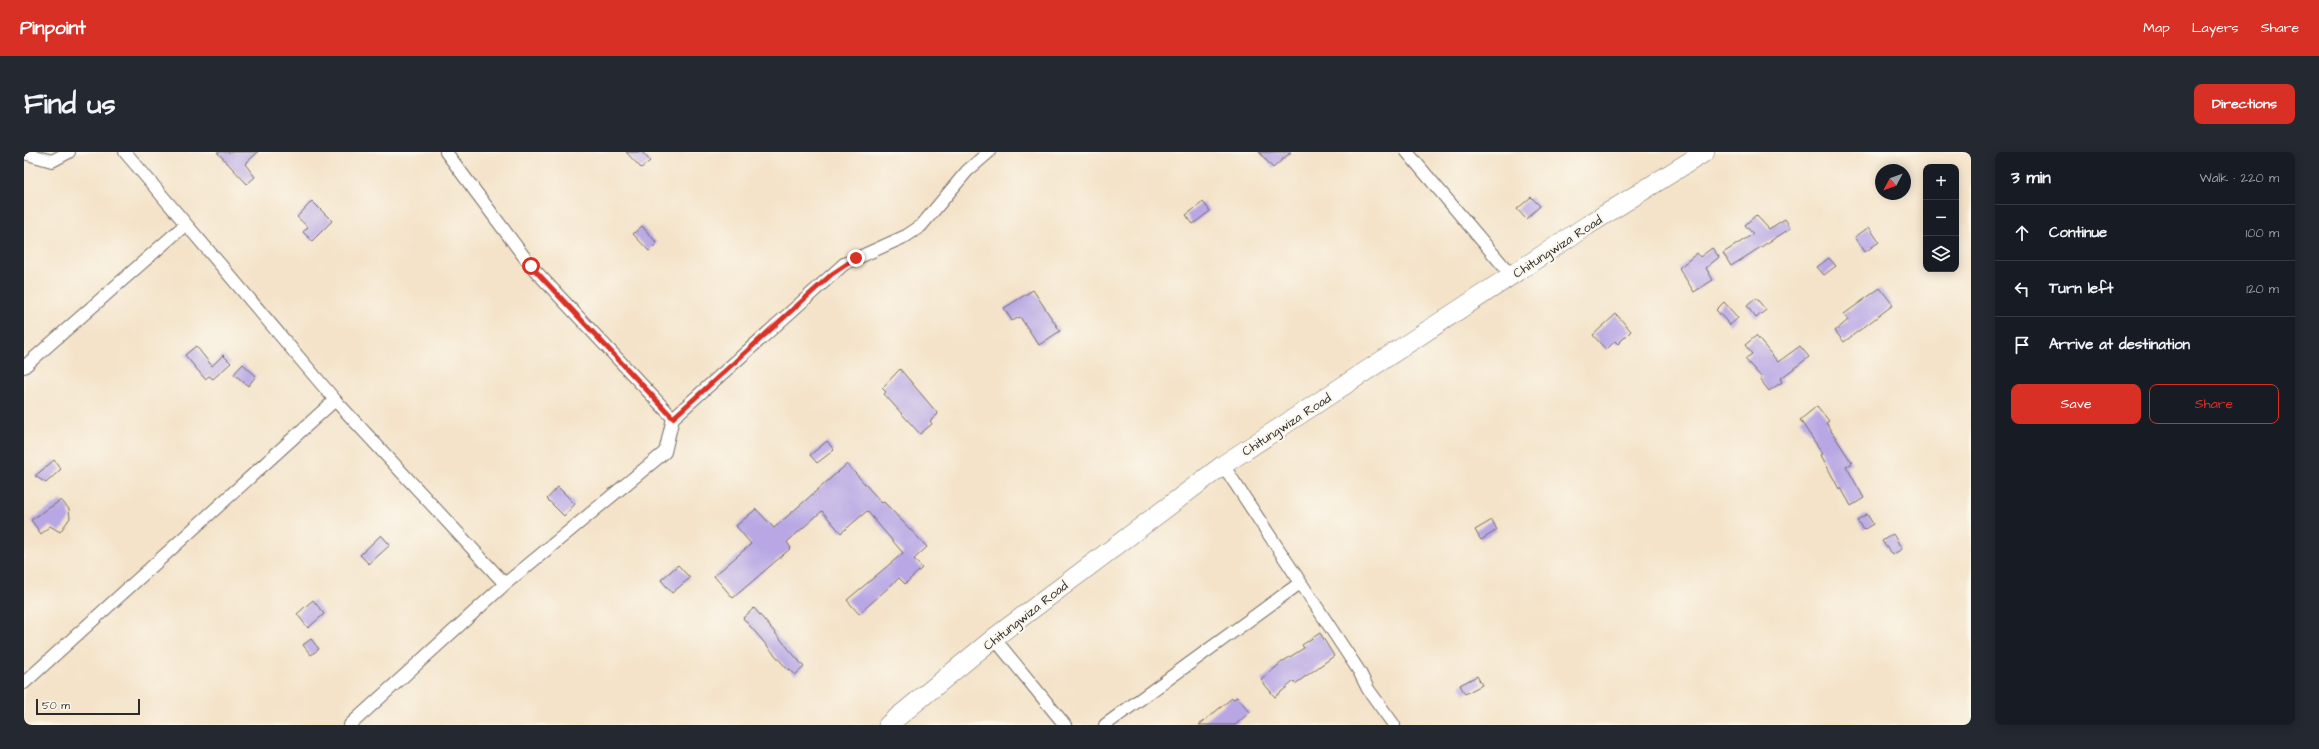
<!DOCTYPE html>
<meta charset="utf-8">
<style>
:root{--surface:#171b24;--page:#242831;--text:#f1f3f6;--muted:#9ea1a6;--line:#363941;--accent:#d93025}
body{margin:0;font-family:"Architects Daughter",sans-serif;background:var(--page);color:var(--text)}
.controls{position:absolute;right:12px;top:12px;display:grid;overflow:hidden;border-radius:8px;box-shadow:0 2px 10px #0003}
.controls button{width:36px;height:36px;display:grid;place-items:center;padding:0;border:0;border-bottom:1px solid var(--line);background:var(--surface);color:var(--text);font:20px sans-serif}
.compass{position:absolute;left:1851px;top:12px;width:36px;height:36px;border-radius:50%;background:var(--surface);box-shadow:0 2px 10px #0003;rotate:229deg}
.scale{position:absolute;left:12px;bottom:10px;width:104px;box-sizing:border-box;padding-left:4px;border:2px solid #2b2b2b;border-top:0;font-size:11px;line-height:14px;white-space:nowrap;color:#2b2b2b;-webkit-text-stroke:3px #fbf7ec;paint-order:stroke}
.stop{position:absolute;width:12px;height:12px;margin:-9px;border:3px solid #d93025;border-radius:50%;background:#fff}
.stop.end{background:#d93025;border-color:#fff;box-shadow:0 1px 4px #0008}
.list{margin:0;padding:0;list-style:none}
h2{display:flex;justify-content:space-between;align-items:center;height:52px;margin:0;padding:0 16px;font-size:17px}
h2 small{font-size:13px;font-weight:400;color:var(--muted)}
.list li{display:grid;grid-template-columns:26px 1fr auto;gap:12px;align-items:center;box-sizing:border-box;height:56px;padding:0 16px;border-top:1px solid var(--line)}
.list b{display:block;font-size:15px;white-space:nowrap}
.list em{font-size:13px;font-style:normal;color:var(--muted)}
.actions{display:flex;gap:8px;padding:12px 16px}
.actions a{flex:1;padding:9px 0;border:1px solid var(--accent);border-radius:8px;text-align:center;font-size:14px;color:var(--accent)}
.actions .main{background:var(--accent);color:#fff}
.icon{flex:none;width:22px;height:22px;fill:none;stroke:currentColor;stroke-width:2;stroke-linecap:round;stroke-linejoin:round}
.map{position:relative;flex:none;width:1947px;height:573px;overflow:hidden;border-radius:8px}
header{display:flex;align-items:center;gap:24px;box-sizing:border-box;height:56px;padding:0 20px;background:var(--accent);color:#fff}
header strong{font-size:19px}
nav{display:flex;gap:22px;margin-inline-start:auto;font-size:14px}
.intro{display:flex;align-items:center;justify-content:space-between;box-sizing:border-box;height:96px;padding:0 24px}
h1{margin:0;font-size:28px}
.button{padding:10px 18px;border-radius:8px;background:var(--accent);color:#fff;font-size:14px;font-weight:700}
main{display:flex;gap:24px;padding:0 24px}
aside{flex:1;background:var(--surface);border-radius:8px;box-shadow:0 2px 10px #0003}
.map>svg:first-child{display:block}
.building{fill:#b8a7e4}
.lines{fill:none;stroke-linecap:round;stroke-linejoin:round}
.minor-casing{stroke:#716b62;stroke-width:14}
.primary-casing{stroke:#716b62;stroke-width:20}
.minor{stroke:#fff;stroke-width:12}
.primary{stroke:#fff;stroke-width:19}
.route{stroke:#d93025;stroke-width:5}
.labels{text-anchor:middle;stroke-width:4;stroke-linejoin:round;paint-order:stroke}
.street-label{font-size:13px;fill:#2b2b2b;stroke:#fbf7ec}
</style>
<header>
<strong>Pinpoint</strong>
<nav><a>Map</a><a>Layers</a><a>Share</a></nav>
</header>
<div class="intro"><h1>Find us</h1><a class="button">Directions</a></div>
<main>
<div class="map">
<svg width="1947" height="573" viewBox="0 0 1947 573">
<rect width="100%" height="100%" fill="#fbf7ec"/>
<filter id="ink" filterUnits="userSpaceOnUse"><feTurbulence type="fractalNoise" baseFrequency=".025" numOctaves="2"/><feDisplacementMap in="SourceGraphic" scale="8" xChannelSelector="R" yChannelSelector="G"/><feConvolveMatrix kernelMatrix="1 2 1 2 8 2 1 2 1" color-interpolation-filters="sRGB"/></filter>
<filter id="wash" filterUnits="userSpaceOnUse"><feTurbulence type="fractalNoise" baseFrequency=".012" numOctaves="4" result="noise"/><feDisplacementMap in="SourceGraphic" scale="16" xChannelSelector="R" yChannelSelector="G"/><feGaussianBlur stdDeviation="0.9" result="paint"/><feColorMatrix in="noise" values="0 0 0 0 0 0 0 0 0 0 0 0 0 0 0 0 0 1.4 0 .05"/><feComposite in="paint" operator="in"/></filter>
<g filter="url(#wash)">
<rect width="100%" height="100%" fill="#f4e3c9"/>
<g id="blocks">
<path class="building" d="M193,0H234L221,12L231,25L223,32Z
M602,0H618L626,9L617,16Z
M1235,0H1267L1249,16Z
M1507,45L1516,54L1502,67L1493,57Z
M288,49L308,69L288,89L279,80L284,75L273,65Z
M1179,50L1186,59L1169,72L1162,63Z
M1732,63L1745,77L1761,67L1767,76L1707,114L1699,101L1729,82L1721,73Z
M618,74L633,91L625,99L609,82Z
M1845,75L1855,90L1841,100L1831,85Z
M1688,96L1695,105L1682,116L1689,128L1670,140L1655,116L1673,101L1676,105Z
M1805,106L1812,114L1800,123L1793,115Z
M1856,136L1869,153L1820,190L1811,179L1824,168L1820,162Z
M1009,138L1036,179L1015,193L996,165L988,169L980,156Z
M1732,146L1742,158L1732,166L1723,154Z
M1700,150L1714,166L1706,173L1692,158Z
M1592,162L1607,179L1594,192L1591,189L1582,198L1569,183Z
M1732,184L1754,210L1776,194L1785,205L1756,227L1758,230L1745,239L1736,227L1738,226L1721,207L1728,202L1721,193Z
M172,194L188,214L199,203L207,211L189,227L185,224L181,227L161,203Z
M219,212L232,224L224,234L210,222Z
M876,217L914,262L906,269L908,272L896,282L860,242L862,240L858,236Z
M1793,254L1805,269L1802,271L1828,311L1822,314L1840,346L1827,354L1817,336L1815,337L1797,303L1799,302L1776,268Z
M803,289L810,298L793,311L786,303Z
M30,308L37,317L22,331L11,324Z
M823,312L858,351L860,350L903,395L890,407L898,416L881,432L875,426L835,462L823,448L879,401L843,359L817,381L798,359L763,390L767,396L709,446L690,424L727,392L712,374L732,357L750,376Z
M534,335L551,352L540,364L523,347Z
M37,348L45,357L46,366L36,380L26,374L17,382L7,368Z
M1843,362L1849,372L1839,378L1833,368Z
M1468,368L1473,378L1457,388L1451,378Z
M1869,382L1878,397L1868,403L1858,389Z
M357,383L366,393L345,412L336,403Z
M654,413L666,426L648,441L637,428Z
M289,448L300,462L284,476L273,462Z
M730,456L780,515L771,523L766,517L764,518L719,466Z
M1296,481L1310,504L1271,532L1270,529L1251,545L1237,528L1258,510L1280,496L1278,493Z
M287,487L295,497L287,503L279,493Z
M1453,524L1458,533L1441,542L1436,533Z
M1213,545L1226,560L1211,573H1175L1208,546L1210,547Z"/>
</g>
</g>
<g filter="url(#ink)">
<use href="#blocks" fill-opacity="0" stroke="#716b62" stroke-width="1"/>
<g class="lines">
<defs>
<path id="minor" d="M101,0L311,248L481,432
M1383,0L1487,123
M0,1L28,9L45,0
M0,215L161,73
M649,266L820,112L882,84L897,74L943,19L965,0
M1199,313L1335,519L1344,537L1370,573
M970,486L1041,573
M0,531L311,248
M326,573L481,432L641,300L649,266L507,114L422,0
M1081,573L1276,431"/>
<path id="primary" d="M864,573L970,486L1199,313L1564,73L1681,0"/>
</defs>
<use href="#minor" class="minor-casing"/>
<use href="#primary" class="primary-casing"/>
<use href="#minor" class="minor"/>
<use href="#primary" class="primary"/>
</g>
</g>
<g class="lines" filter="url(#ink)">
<path class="route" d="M507,114L649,266L808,122L832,106"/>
</g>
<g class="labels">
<g class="street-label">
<text transform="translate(1533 94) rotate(-33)" y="5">Chitungwiza Road</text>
<text transform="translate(1262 272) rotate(-33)" y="5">Chitungwiza Road</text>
<text transform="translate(1001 463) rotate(-38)" y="5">Chitungwiza Road</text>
</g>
</g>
</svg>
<div class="controls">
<button>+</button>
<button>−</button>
<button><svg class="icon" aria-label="layers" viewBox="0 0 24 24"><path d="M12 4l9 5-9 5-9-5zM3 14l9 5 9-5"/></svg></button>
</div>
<svg class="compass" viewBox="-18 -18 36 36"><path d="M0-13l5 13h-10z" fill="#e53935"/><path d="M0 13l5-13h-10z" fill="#9ea1a6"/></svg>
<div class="scale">50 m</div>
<div class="stop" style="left:507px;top:114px"></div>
<div class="stop end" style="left:832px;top:106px"></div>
</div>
<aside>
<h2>3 min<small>Walk · 220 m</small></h2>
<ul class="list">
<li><svg class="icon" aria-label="ahead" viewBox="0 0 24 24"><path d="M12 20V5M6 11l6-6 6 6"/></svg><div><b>Continue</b></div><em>100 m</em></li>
<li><svg class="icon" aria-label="left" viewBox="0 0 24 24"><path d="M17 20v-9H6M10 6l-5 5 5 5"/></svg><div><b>Turn left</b></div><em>120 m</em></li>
<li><svg class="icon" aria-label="arrive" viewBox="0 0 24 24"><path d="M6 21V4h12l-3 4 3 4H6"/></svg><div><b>Arrive at destination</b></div></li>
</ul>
<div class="actions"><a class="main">Save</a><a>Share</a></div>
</aside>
</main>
